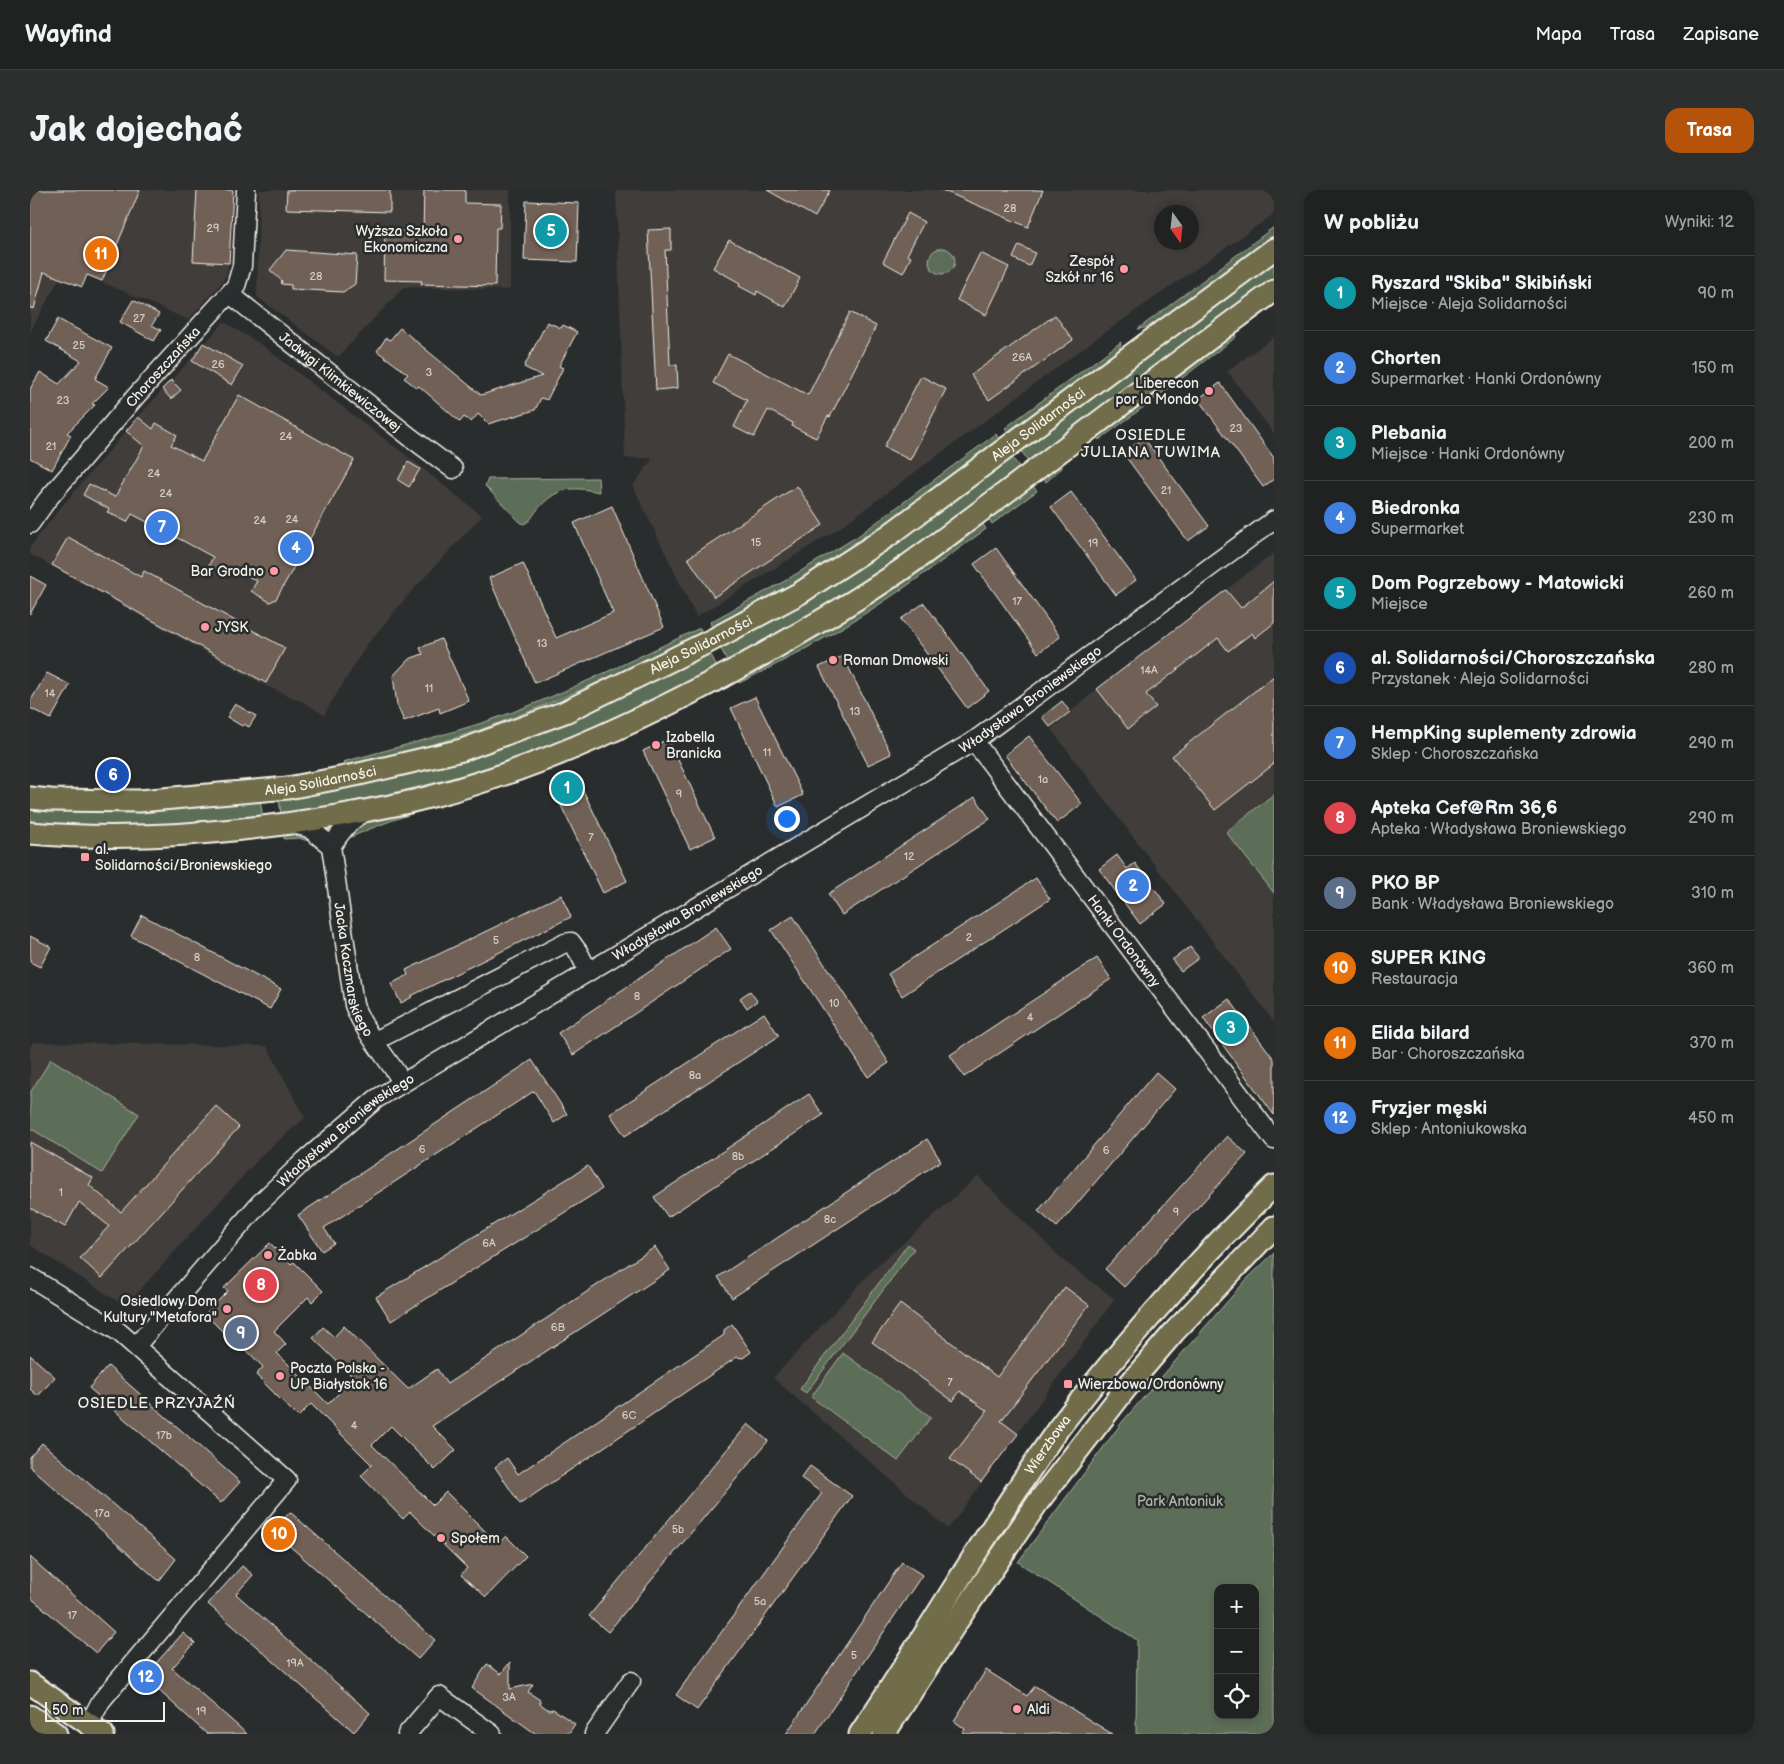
<!DOCTYPE html>
<html lang="pl">
<meta charset="utf-8">
<style>
:root{--surface:#202222;--page:#2d2f2f;--text:#f1f3f6;--muted:#a2a4a5;--line:#3d3f40;--accent:#b45309}
body{margin:0;font-family:"Balsamiq Sans",sans-serif;background:var(--page);color:var(--text)}
.controls{position:absolute;right:15px;bottom:15px;display:grid;overflow:hidden;border-radius:10px;box-shadow:0 2px 8px #0003}
.controls button{width:45px;height:45px;display:grid;place-items:center;padding:0;border:0;border-bottom:1px solid var(--line);background:var(--surface);color:var(--text);font:25px sans-serif}
.compass{position:absolute;left:1124px;top:15px;width:45px;height:45px;border-radius:50%;background:var(--surface);box-shadow:0 2px 8px #0003;rotate:165deg}
.scale{position:absolute;left:15px;bottom:12px;width:120px;box-sizing:border-box;padding-left:5px;border:2px solid #f4f1e8;border-top:0;font-size:14px;line-height:18px;white-space:nowrap;color:#f4f1e8;-webkit-text-stroke:4px #2a2d2e;paint-order:stroke}
.you{position:absolute;left:756px;top:628px;width:18px;height:18px;margin:-12px;border:4px solid #fff;border-radius:50%;background:#1a73e8;box-shadow:0 0 0 8px #1a73e833}
.badge{display:grid;place-items:center;width:32px;height:32px;border-radius:50%;background:var(--accent);color:#fff;font-size:16px;font-weight:700}
.pin{position:absolute;translate:-50% -50%;border:2px solid #fff;box-shadow:0 1px 5px #0006}
.list{margin:0;padding:0;list-style:none}
h2{display:flex;justify-content:space-between;align-items:center;height:65px;margin:0;padding:0 20px;font-size:21px}
h2 small{font-size:16px;font-weight:400;color:var(--muted)}
.list li{display:grid;grid-template-columns:32px 1fr auto;gap:15px;align-items:center;box-sizing:border-box;height:75px;padding:0 20px;border-top:1px solid var(--line)}
.list b{display:block;font-size:19px;white-space:nowrap}
.list p{margin:0;font-size:16px;white-space:nowrap;color:var(--muted)}
.list em{font-size:16px;font-style:normal;color:var(--muted)}
.icon{flex:none;width:28px;height:28px;fill:none;stroke:currentColor;stroke-width:2;stroke-linecap:round;stroke-linejoin:round}
.map{position:relative;flex:none;width:1244px;height:1544px;overflow:hidden;border-radius:15px}
header{display:flex;align-items:center;gap:30px;box-sizing:border-box;height:70px;padding:0 25px;background:var(--surface);border-bottom:1px solid var(--line)}
header strong{font-size:24px}
nav{display:flex;gap:28px;margin-inline-start:auto;font-size:18px}
.intro{display:flex;align-items:center;justify-content:space-between;box-sizing:border-box;height:120px;padding:0 30px}
h1{margin:0;font-size:35px}
.button{padding:12px 22px;border-radius:15px;background:var(--accent);color:#fff;font-size:18px;font-weight:700}
main{display:flex;gap:30px;padding:0 30px}
aside{flex:1;background:var(--surface);border-radius:15px;box-shadow:0 2px 8px #0003}
.map>svg:first-child{display:block}
.built{fill:#3f3c3a;fill-rule:evenodd}
.green{fill:#5c6e58;stroke:#a8b0a0;fill-rule:evenodd}
.building{fill:#6f6056;stroke:#f4f1e8}
.lines{fill:none;stroke-linecap:round;stroke-linejoin:round}
.minor-casing{stroke:#f4f1e8;stroke-width:21}
.major-casing{stroke:#f4f1e8;stroke-width:25}
.minor{stroke:#2a2d2e;stroke-width:18}
.major{stroke:#716d4b;stroke-width:21}
.poi-dot{fill:#ff9aa2;stroke:#2a2d2e;stroke-width:2}
.labels{text-anchor:middle;stroke-width:5;stroke-linejoin:round;paint-order:stroke}
.number-label{font-size:11px;fill:#d3cdc4}
.poi-label{font-size:14px;fill:#f4f1e8;stroke:#2a2d2e;text-anchor:start}
.street-label{font-size:14px;fill:#f4f1e8;stroke:#2a2d2e}
.park-label{font-size:14px;fill:#b0b6a7;stroke:#2a2d2e}
.neighbourhood-label{font-size:15px;letter-spacing:1px;fill:#f4f1e8;stroke:#2a2d2e}
</style>
<header>
<strong>Wayfind</strong>
<nav><a>Mapa</a><a>Trasa</a><a>Zapisane</a></nav>
</header>
<div class="intro"><h1>Jak dojechać</h1><a class="button">Trasa</a></div>
<main>
<div class="map">
<svg width="1244" height="1544" viewBox="0 0 1244 1544">
<rect width="100%" height="100%" fill="#2a2d2e"/>
<filter id="ink" filterUnits="userSpaceOnUse"><feTurbulence type="fractalNoise" baseFrequency=".02" numOctaves="2"/><feDisplacementMap in="SourceGraphic" scale="10" xChannelSelector="R" yChannelSelector="G"/><feConvolveMatrix kernelMatrix="1 2 1 2 8 2 1 2 1" color-interpolation-filters="sRGB"/></filter>
<g filter="url(#ink)">
<path class="built" d="M0,0H202L199,73L196,86L189,96L158,130L36,76L0,142Z
M229,0H480V100L374,97L308,167L227,107Z
M586,0H1244V24L1070,146L808,339L666,427L603,296L622,269L625,268H595ZM1132,22H1162V52H1132Z
M194,132L229,153L381,269L452,326L380,403L336,456L294,525L275,513L236,496L0,364V357L31,317L108,227Z
M1244,147V244L1197,181Z
M1244,363V832L1021,539L1067,499Z
M3,852L237,856L275,928L233,964L101,1110L87,1111L0,1055V857Z
M948,986L1034,1071L1085,1109L918,1339L743,1188L842,1081Z"/>
<path class="green" d="M1244,37V45L1121,137L1108,139Z
M899 71a13 13 0 1 1 26 0a13 13 0 1 1-26 0Z
M1244,68V91L1000,274L990,259Z
M1205,144L1206,147L1122,211L1120,209Z
M1091,152L1089,163L979,243L975,238Z
M1117,210L1119,213L1069,250L1067,246Z
M966,244L969,250C921,287 873,324 821,358C777,387 729,413 682,438L680,432L753,392L828,346Z
M980,265L992,280L895,351L810,410L698,473L690,457Z
M1032,273V278L1016,292L1012,289Z
M568,288L569,302C541,296 527,297 507,320C503,325 501,331 494,334L490,332L455,296L458,289Z
M1002,295L1007,301L962,334L958,328Z
M952,333L956,339C924,362 892,386 859,408C811,440 761,468 709,493L706,489Z
M670,438L672,443C605,476 537,508 466,534C420,552 371,562 323,575L313,572C360,559 408,547 455,532C529,507 599,471 670,438Z
M679,461L688,478C617,513 545,548 469,574C398,598 325,611 251,625L249,608L371,584Z
M697,494L699,497C631,529 564,564 494,589C435,610 373,622 317,649L322,640L330,633Z
M1244,604V703L1196,642Z
M230,610L233,628C155,634 78,639 0,633V615L108,619L177,616Z
M254,644H269L287,654L269,648L254,649Z
M21,869L109,924L72,983L0,938V903Z
M878,1054L884,1059L776,1203L770,1199Z
M1244,1063V1544H1106L1107,1450L988,1372L1093,1231L1217,1089ZM1188,1398H1225V1525H1188Z
M813,1163L901,1227L868,1271L781,1207Z"/>
<path class="building" d="M0,0H110L72,91L57,85L52,97L14,82L4,119L0,118Z
M167,0H203L199,73L163,71Z
M257,0H360V22L256,19Z
M394,0H435V13L471,14L470,38H466L465,96L391,94L392,91L354,90L355,40L393,42Z
M737,0H800L785,27Z
M912,0H1013L998,37Z
M496,11L549,13L547,72L494,70Z
M878,23L894,32L877,65L881,67L873,83L853,72Z
M641,39V60H635L640,175H647L648,198L626,200L618,40Z
M699,50L770,88L755,117L727,101L726,105L709,96L710,93L683,78Z
M989,55L1005,63L999,76L983,68Z
M256,60L327,65L325,94L313,102L261,99V95L251,94L252,91L240,80Z
M950,63L979,77L956,125L927,110Z
M103,110L129,124L122,135L131,140L124,151L90,132Z
M820,122L846,136L800,227L798,226L786,248L762,236L763,233L738,220L724,247L704,237L717,210L683,193L698,164L778,205Z
M1025,125L1043,150L959,210L941,185Z
M28,129L82,158L65,189L79,197L62,214L65,215L37,243L41,245L22,280L0,268V199L10,182L29,194L51,171L16,151Z
M517,132L531,138L533,135L547,142L529,176L533,178L517,210L511,208L505,220L458,234L448,224L441,232L434,227L430,232L389,196L387,198L374,188L378,184L347,161L356,148L360,150L370,138L451,205L512,186L494,177Z
M173,153L213,176L202,195L162,171Z
M891,186L916,199L880,270L854,257Z
M141,190L151,200L141,209L132,199Z
M1190,193L1244,268V289L1233,297L1168,209Z
M209,205L324,270L246,409L240,412L221,401L227,391L201,377L197,385L179,375L183,367L157,353L102,324L97,332L77,322L79,319L53,305L59,294L85,307L114,256L96,241L108,227L123,239L126,233L147,245L141,255L172,271Z
M1114,248L1179,336L1158,351L1093,263Z
M378,272L390,279L379,297L368,290Z
M767,296L793,335L684,407L658,368Z
M1041,302L1106,390L1086,405L1021,317Z
M582,316L634,437L505,493L459,388L493,373L526,448L583,423L544,333Z
M38,347L111,387L114,381L255,458L236,493L22,375Z
M966,358L1030,447L1008,463L944,374Z
M0,386L16,395L0,424Z
M1244,391V433L1225,448L1222,443L1198,461L1188,448L1116,504L1126,517L1098,539L1067,499L1196,400L1211,418Z
M894,413L959,501L937,518L871,429Z
M411,449L439,511L410,523L409,518L374,531L367,515L363,486L379,469L393,464L390,458Z
M813,466L861,564L838,575L789,477Z
M17,483L40,495L21,529L0,518V512Z
M1244,486V574L1185,620L1142,566Z
M725,507L773,605L748,617L701,518Z
M1032,511L1040,522L1020,537L1012,527Z
M205,514L226,526L219,537L214,534L212,536L197,527Z
M999,546L1052,614L1027,633L975,565Z
M638,549L685,647L660,659L613,561Z
M549,592L597,691L573,703L525,603Z
M945,607L960,629L812,725L798,704Z
M1087,665L1097,679L1105,673L1136,714L1110,734L1069,679Z
M1006,688L1020,709L872,806L858,784Z
M531,705L541,727L381,806L382,807L371,813L361,794L378,785L376,780Z
M112,725L251,799L240,819L101,746Z
M763,726L859,873L838,887L741,740Z
M686,737L701,759L543,865L528,843Z
M0,746L21,757L10,777L0,772Z
M1160,757L1169,768L1151,781L1142,770Z
M1067,768L1081,789L934,887L920,865Z
M720,801L727,811L717,818L710,808Z
M1199,809L1244,869V925L1173,828Z
M734,823L749,846L595,946L580,924Z
M502,870L537,924L524,933L504,901L294,1038L304,1053L292,1061L268,1025Z
M1126,882L1145,899L1027,1037L1008,1021Z
M779,904L793,925L638,1027L624,1007Z
M186,916L209,937L72,1088L50,1068L79,1036L49,1012L35,1037L0,1018V952L63,988L59,995L91,1022Z
M1197,946L1217,964L1094,1097L1075,1079Z
M897,949L911,971L702,1108L688,1087Z
M558,976L572,999L361,1131L346,1107Z
M240,1053L261,1074L264,1072L293,1101L282,1112L278,1107L244,1141L256,1154L247,1163L298,1214L324,1188L283,1148L293,1137L304,1147L314,1136L378,1199L407,1179L417,1194L625,1057L640,1080L402,1236L426,1260L405,1280L361,1236L342,1255L403,1315L416,1302L468,1354L476,1346L496,1366L456,1407L431,1385L437,1378L380,1322L373,1329L331,1286L342,1275L281,1214L268,1227L226,1185L233,1177L199,1142L196,1145L175,1124L198,1101L194,1098Z
M1035,1097L1059,1115L971,1231L988,1244L951,1292L920,1269L957,1221L930,1201L923,1211L842,1152L870,1114L967,1187Z
M702,1134L721,1162L713,1168L707,1167L490,1314L465,1277L477,1268L488,1284L694,1145V1140Z
M0,1165L25,1187L8,1206L0,1199Z
M78,1176L210,1292L191,1313L59,1198Z
M718,1234L738,1251L578,1442L559,1426Z
M12,1253L146,1369L129,1391L0,1277V1267Z
M780,1276L822,1306L667,1520L646,1505L792,1303L771,1288Z
M260,1322L405,1450L388,1469L254,1351L251,1354L240,1345Z
M0,1367L84,1442L66,1463L0,1407Z
M872,1372L892,1385L785,1544H756Z
M212,1376L223,1385L206,1404L340,1523L324,1542L178,1414Z
M153,1443L165,1453L142,1478L217,1544H177L125,1497L121,1501L110,1491Z
M480,1472V1499L503,1494L498,1502L510,1510V1514L519,1520L523,1519L545,1534L538,1544H506L442,1498L457,1474L471,1484Z
M956,1480L997,1506L1005,1496L1082,1544H932L935,1539L924,1531Z"/>
<g class="lines">
<defs>
<g id="minor">
<path id="s1" d="M200,104L380,247L423,279"/>
<path id="s2" d="M0,334L17,310L106,206L206,96L212,76L216,0"/>
<path id="s3" d="M944,551L1244,950"/>
<path id="s4" d="M263,634L279,638L301,656L324,815C335,844 357,867 373,893"/>
<path d="M301,656C312,642 318,630 335,622"/>
<path d="M345,851L535,753L541,752L549,763L558,781"/>
<path d="M0,1087L89,1142L257,1290L71,1511L59,1534"/>
<path id="s5" d="M106,1156L230,1013L274,971L346,909L944,551L1244,330"/>
<path d="M377,1544L409,1506L462,1544"/>
<path d="M564,1544L601,1491"/>
</g>
<g id="major">
<path id="s6" d="M0,608L21,610L109,611L258,598L325,585L432,560L535,522L682,450L770,403L858,346L1244,59"/>
<path d="M0,643C102,652 206,643 307,626C339,620 371,615 403,606C517,576 627,523 730,466C779,438 828,410 874,378C908,354 941,328 975,303C1064,236 1153,167 1244,101"/>
<path d="M0,1493L73,1544"/>
<path d="M0,1526L26,1544"/>
<path id="s7" d="M830,1544C898,1443 958,1338 1028,1239C1043,1219 1059,1200 1075,1180C1128,1116 1184,1054 1244,996"/>
<path d="M854,1544L926,1433L1008,1312L1096,1198L1144,1142L1244,1037"/>
</g>
</defs>
<use href="#minor" class="minor-casing"/>
<use href="#major" class="major-casing"/>
<use href="#minor" class="minor"/>
<use href="#major" class="major"/>
</g>
</g>
<g class="poi-dot">
<circle cx="428" cy="49" r="5"/>
<circle cx="1094" cy="79" r="5"/>
<circle cx="1179" cy="201" r="5"/>
<circle cx="244" cy="381" r="5"/>
<circle cx="175" cy="437" r="5"/>
<circle cx="803" cy="470" r="5"/>
<circle cx="626" cy="555" r="5"/>
<rect x="50" y="662" width="10" height="10" rx="2.5"/>
<circle cx="238" cy="1065" r="5"/>
<circle cx="197" cy="1119" r="5"/>
<circle cx="250" cy="1186" r="5"/>
<rect x="1033" y="1189" width="10" height="10" rx="2.5"/>
<circle cx="411" cy="1348" r="5"/>
<circle cx="987" cy="1519" r="5"/>
</g>
<g class="labels">
<g class="number-label">
<text x="980" y="22">28</text>
<text x="183" y="42">29</text>
<text x="286" y="90">28</text>
<text x="109" y="132">27</text>
<text x="49" y="159">25</text>
<text x="992" y="171">26A</text>
<text x="188" y="178">26</text>
<text x="399" y="186">3</text>
<text x="33" y="214">23</text>
<text x="1206" y="242">23</text>
<text x="256" y="250">24</text>
<text x="21" y="260">21</text>
<text x="124" y="287">24</text>
<text x="1136" y="304">21</text>
<text x="136" y="307">24</text>
<text x="262" y="333">24</text>
<text x="230" y="334">24</text>
<text x="726" y="356">15</text>
<text x="1063" y="357">19</text>
<text x="987" y="415">17</text>
<text x="512" y="457">13</text>
<text x="1119" y="484">14A</text>
<text x="399" y="502">11</text>
<text x="20" y="507">14</text>
<text x="825" y="525">13</text>
<text x="737" y="566">11</text>
<text x="1013" y="593">1a</text>
<text x="649" y="608">9</text>
<text x="561" y="651">7</text>
<text x="879" y="670">12</text>
<text x="939" y="751">2</text>
<text x="466" y="754">5</text>
<text x="167" y="771">8</text>
<text x="607" y="810">8</text>
<text x="804" y="817">10</text>
<text x="1000" y="831">4</text>
<text x="665" y="889">8a</text>
<text x="392" y="963">6</text>
<text x="1076" y="964">6</text>
<text x="708" y="970">8b</text>
<text x="31" y="1006">1</text>
<text x="1146" y="1026">9</text>
<text x="800" y="1033">8c</text>
<text x="459" y="1057">6A</text>
<text x="528" y="1141">6B</text>
<text x="920" y="1196">7</text>
<text x="599" y="1229">6C</text>
<text x="324" y="1239">4</text>
<text x="134" y="1249">17b</text>
<text x="72" y="1327">17a</text>
<text x="648" y="1343">5b</text>
<text x="730" y="1415">5a</text>
<text x="42" y="1429">17</text>
<text x="824" y="1469">5</text>
<text x="265" y="1477">19A</text>
<text x="479" y="1511">3A</text>
<text x="171" y="1525">19</text>
</g>
<g class="poi-label">
<text x="418" y="46" text-anchor="end">Wyższa Szkoła<tspan x="418" dy="16">Ekonomiczna</tspan></text>
<text x="1084" y="76" text-anchor="end">Zespół<tspan x="1084" dy="16">Szkół nr 16</tspan></text>
<text x="1169" y="198" text-anchor="end">Liberecon<tspan x="1169" dy="16">por la Mondo</tspan></text>
<text x="234" y="386" text-anchor="end">Bar Grodno</text>
<text x="185" y="442">JYSK</text>
<text x="813" y="475">Roman Dmowski</text>
<text x="636" y="552">Izabella<tspan x="636" dy="16">Branicka</tspan></text>
<text x="65" y="664">al.<tspan x="65" dy="16">Solidarności/Broniewskiego</tspan></text>
<text x="248" y="1070">Żabka</text>
<text x="187" y="1116" text-anchor="end">Osiedlowy Dom<tspan x="187" dy="16">Kultury "Metafora"</tspan></text>
<text x="260" y="1183">Poczta Polska -<tspan x="260" dy="16">UP Białystok 16</tspan></text>
<text x="1048" y="1199">Wierzbowa/Ordonówny</text>
<text x="421" y="1353">Społem</text>
<text x="997" y="1524">Aldi</text>
</g>
<g class="street-label">
<text dy="5" stroke="none"><textPath href="#s2" startOffset="206">Choroszczańska</textPath></text>
<text dy="5" stroke="none"><textPath href="#s1" startOffset="141">Jadwigi Klimkiewiczowej</textPath></text>
<text dy="5" stroke="none"><textPath href="#s6" startOffset="1102">Aleja Solidarności</textPath></text>
<text dy="5" stroke="none"><textPath href="#s6" startOffset="698">Aleja Solidarności</textPath></text>
<text dy="5" stroke="none"><textPath href="#s5" startOffset="1112">Władysława Broniewskiego</textPath></text>
<text dy="5" stroke="none"><textPath href="#s6" startOffset="292">Aleja Solidarności</textPath></text>
<text dy="5" stroke="none"><textPath href="#s5" startOffset="708">Władysława Broniewskiego</textPath></text>
<text dy="5" stroke="none"><textPath href="#s3" startOffset="250">Hanki Ordonówny</textPath></text>
<text dy="5" stroke="none"><textPath href="#s4" startOffset="171">Jacka Kaczmarskiego</textPath></text>
<text dy="5" stroke="none"><textPath href="#s5" startOffset="302">Władysława Broniewskiego</textPath></text>
<text dy="5" stroke="none"><textPath href="#s7" startOffset="345">Wierzbowa</textPath></text>
</g>
<g class="park-label">
<text x="1150" y="1316">Park Antoniuk</text>
</g>
<g class="neighbourhood-label">
<text x="1121" y="250">OSIEDLE<tspan x="1121" dy="17">JULIANA TUWIMA</tspan></text>
<text x="127" y="1218">OSIEDLE PRZYJAŹŃ</text>
</g>
</g>
</svg>
<div class="controls">
<button>+</button>
<button>−</button>
<button><svg class="icon" aria-label="locate" viewBox="0 0 24 24"><circle cx="12" cy="12" r="6"/><path d="M12 2v4M12 18v4M2 12h4M18 12h4"/></svg></button>
</div>
<svg class="compass" viewBox="-18 -18 36 36"><path d="M0-13l5 13h-10z" fill="#e53935"/><path d="M0 13l5-13h-10z" fill="#a2a4a5"/></svg>
<div class="scale">50 m</div>
<div class="you"></div>
<div class="pin badge" style="left:537px;top:598px;background:#0f9aa8">1</div>
<div class="pin badge" style="left:1103px;top:696px;background:#3f7fe0">2</div>
<div class="pin badge" style="left:1201px;top:838px;background:#0f9aa8">3</div>
<div class="pin badge" style="left:266px;top:358px;background:#3f7fe0">4</div>
<div class="pin badge" style="left:521px;top:41px;background:#0f9aa8">5</div>
<div class="pin badge" style="left:83px;top:585px;background:#1a4fb4">6</div>
<div class="pin badge" style="left:132px;top:337px;background:#3f7fe0">7</div>
<div class="pin badge" style="left:231px;top:1095px;background:#e0444e">8</div>
<div class="pin badge" style="left:211px;top:1143px;background:#5c6f8a">9</div>
<div class="pin badge" style="left:249px;top:1344px;background:#e8710a">10</div>
<div class="pin badge" style="left:71px;top:64px;background:#e8710a">11</div>
<div class="pin badge" style="left:116px;top:1487px;background:#3f7fe0">12</div>
</div>
<aside>
<h2>W pobliżu<small>Wyniki: 12</small></h2>
<ul class="list">
<li><span class="badge" style="background:#0f9aa8">1</span><div><b>Ryszard &quot;Skiba&quot; Skibiński</b><p>Miejsce · Aleja Solidarności</p></div><em>90 m</em></li>
<li><span class="badge" style="background:#3f7fe0">2</span><div><b>Chorten</b><p>Supermarket · Hanki Ordonówny</p></div><em>150 m</em></li>
<li><span class="badge" style="background:#0f9aa8">3</span><div><b>Plebania</b><p>Miejsce · Hanki Ordonówny</p></div><em>200 m</em></li>
<li><span class="badge" style="background:#3f7fe0">4</span><div><b>Biedronka</b><p>Supermarket</p></div><em>230 m</em></li>
<li><span class="badge" style="background:#0f9aa8">5</span><div><b>Dom Pogrzebowy - Matowicki</b><p>Miejsce</p></div><em>260 m</em></li>
<li><span class="badge" style="background:#1a4fb4">6</span><div><b>al. Solidarności/Choroszczańska</b><p>Przystanek · Aleja Solidarności</p></div><em>280 m</em></li>
<li><span class="badge" style="background:#3f7fe0">7</span><div><b>HempKing suplementy zdrowia</b><p>Sklep · Choroszczańska</p></div><em>290 m</em></li>
<li><span class="badge" style="background:#e0444e">8</span><div><b>Apteka Cef@Rm 36,6</b><p>Apteka · Władysława Broniewskiego</p></div><em>290 m</em></li>
<li><span class="badge" style="background:#5c6f8a">9</span><div><b>PKO BP</b><p>Bank · Władysława Broniewskiego</p></div><em>310 m</em></li>
<li><span class="badge" style="background:#e8710a">10</span><div><b>SUPER KING</b><p>Restauracja</p></div><em>360 m</em></li>
<li><span class="badge" style="background:#e8710a">11</span><div><b>Elida bilard</b><p>Bar · Choroszczańska</p></div><em>370 m</em></li>
<li><span class="badge" style="background:#3f7fe0">12</span><div><b>Fryzjer męski</b><p>Sklep · Antoniukowska</p></div><em>450 m</em></li>
</ul>
</aside>
</main>
